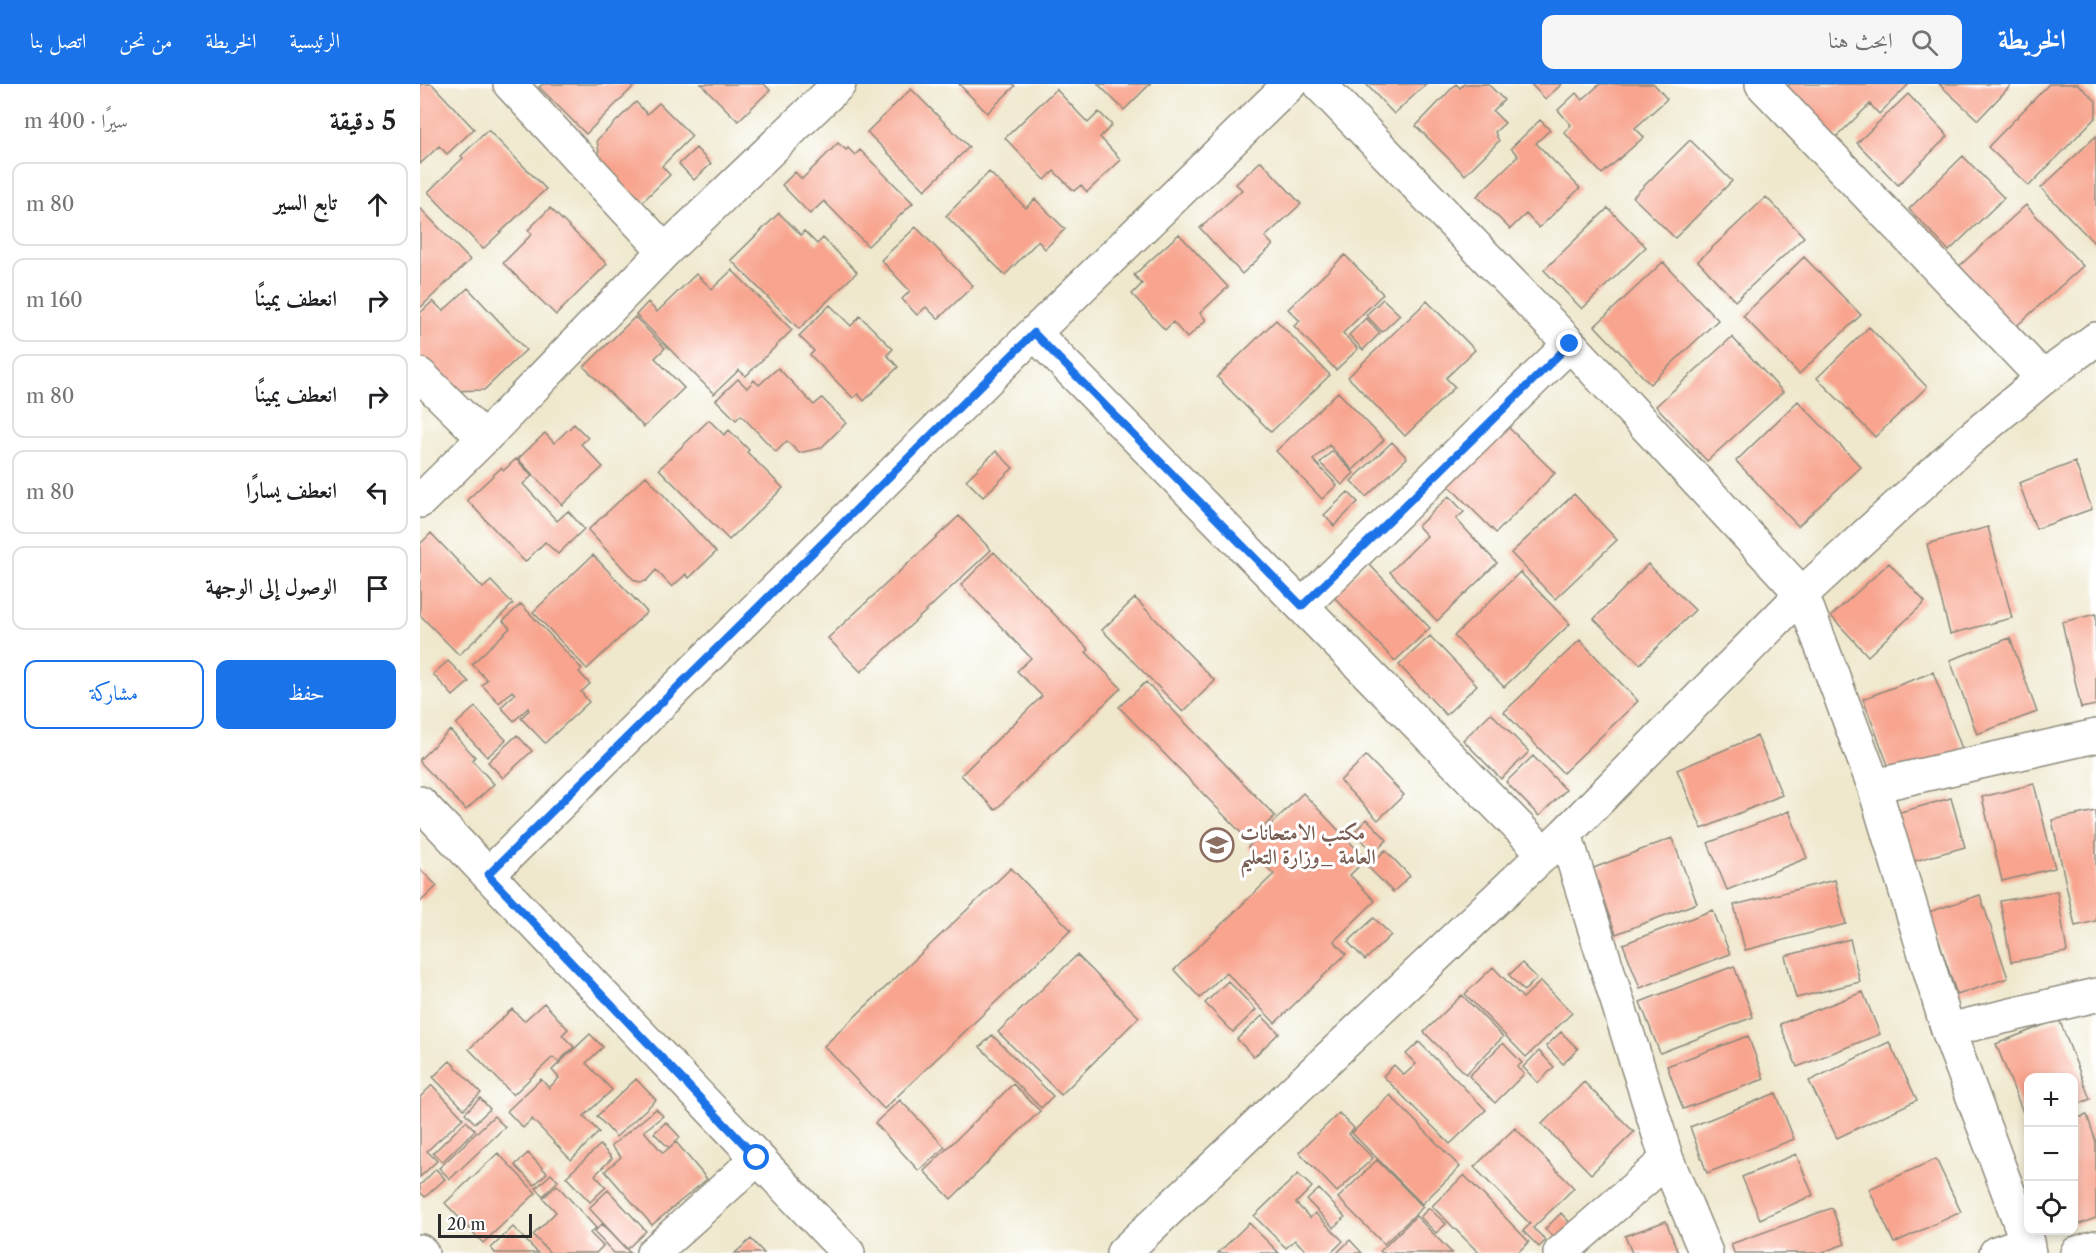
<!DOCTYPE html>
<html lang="ar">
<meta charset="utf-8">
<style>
:root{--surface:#fff;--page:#f6f6f6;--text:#202124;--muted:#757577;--line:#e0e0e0;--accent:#1a73e8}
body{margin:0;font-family:"Libre Caslon Text",Amiri,serif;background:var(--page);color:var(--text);direction:rtl}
.controls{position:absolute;right:18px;bottom:18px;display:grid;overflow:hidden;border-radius:12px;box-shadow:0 3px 9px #0003}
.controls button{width:54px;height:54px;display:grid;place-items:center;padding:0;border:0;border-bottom:2px solid var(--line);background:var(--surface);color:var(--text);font:30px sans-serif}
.scale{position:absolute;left:18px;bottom:15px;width:94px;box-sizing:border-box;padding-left:6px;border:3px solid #2b2b2b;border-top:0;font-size:16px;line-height:21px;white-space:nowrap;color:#2b2b2b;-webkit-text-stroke:4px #fff;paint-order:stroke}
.stop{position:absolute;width:18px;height:18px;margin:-14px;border:4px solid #1a73e8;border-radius:50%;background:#fff}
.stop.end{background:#1a73e8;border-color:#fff;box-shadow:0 2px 6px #0008}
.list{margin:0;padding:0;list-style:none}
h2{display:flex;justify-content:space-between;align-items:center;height:78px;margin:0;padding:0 24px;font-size:26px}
h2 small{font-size:20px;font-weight:400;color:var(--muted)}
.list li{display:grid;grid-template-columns:39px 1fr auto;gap:18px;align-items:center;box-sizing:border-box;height:84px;margin:0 12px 12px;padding:0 12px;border:2px solid var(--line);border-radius:12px}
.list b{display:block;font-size:22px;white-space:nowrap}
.list em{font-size:20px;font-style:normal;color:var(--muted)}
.actions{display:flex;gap:12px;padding:18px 24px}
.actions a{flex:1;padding:14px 0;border:2px solid var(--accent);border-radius:12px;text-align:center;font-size:21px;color:var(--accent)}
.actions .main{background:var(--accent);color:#fff}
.icon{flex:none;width:33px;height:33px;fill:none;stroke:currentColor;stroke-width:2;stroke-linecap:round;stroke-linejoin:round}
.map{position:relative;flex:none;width:1676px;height:1169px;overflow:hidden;direction:ltr}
header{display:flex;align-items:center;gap:36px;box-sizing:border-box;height:84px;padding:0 30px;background:var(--accent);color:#fff}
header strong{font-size:28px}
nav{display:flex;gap:33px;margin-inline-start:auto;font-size:21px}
.search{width:420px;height:54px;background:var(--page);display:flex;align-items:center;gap:15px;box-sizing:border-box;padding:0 21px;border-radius:12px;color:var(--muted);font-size:22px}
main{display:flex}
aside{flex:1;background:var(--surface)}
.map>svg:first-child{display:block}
.building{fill:#f8a48e}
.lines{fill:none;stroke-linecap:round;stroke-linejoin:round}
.minor-casing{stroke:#8d8a7c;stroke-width:36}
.minor{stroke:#fff;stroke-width:33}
.route{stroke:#1a73e8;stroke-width:8}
.labels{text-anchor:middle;stroke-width:6;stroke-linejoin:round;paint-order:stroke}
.education-label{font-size:21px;font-weight:bold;fill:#785e54;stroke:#fff;text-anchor:start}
</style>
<header>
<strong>الخريطة</strong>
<div class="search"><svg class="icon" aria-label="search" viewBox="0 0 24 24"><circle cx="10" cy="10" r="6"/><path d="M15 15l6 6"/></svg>ابحث هنا</div>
<nav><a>الرئيسية</a><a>الخريطة</a><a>من نحن</a><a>اتصل بنا</a></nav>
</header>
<main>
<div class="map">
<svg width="1676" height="1169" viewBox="0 0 1676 1169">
<rect width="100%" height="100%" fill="#fff"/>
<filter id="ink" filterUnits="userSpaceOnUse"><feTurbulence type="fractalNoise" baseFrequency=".0167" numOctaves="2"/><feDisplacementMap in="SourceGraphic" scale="12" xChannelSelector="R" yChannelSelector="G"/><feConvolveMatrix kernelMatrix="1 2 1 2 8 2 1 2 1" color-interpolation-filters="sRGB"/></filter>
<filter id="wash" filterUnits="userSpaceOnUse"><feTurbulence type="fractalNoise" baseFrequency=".008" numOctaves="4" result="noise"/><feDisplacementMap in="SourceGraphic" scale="24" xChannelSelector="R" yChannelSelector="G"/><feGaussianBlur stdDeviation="1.35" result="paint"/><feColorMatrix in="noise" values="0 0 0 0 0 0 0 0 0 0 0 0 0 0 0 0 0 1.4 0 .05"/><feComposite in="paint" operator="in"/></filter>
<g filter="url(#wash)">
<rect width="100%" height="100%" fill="#efe8cd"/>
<g id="blocks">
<path class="building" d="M0,0H12L54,45L27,70L19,62L0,80Z
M123,0H216L166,50L119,3Z
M281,0H344L350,6L318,37Z
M539,0H593L595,2L567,29Z
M678,0H730L704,26Z
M946,0H1006L974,30Z
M1036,0L1040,4L1044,0H1068L1084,16L1073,27L1085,39L1075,48L1079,57L1045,91L996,42Z
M1111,0H1142L1125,15Z
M1180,0H1234L1247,15L1215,44L1224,53L1182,90L1144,48L1151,41L1138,26L1156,9L1162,16Z
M1370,0H1489L1459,30L1450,20L1408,61L1358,11Z
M1519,0H1592L1558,36Z
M1629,0H1658L1676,17V33L1609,102L1568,63Z
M491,5L549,63L505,106L447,48Z
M636,5L668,39L679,28L692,41L680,53L701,76L667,108L661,101L654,107L634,87L625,96L585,54Z
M1488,10L1528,52L1478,101L1437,59Z
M216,18L227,30L239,19L272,52L242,82L250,91L220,120L181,81L177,56Z
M1120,36L1130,46L1116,59L1160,104L1119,144L1106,130L1090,145L1057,112L1098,72L1091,64Z
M68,46L126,105L63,165L8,108L43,74L41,72Z
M1676,52V161L1621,104Z
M1270,56L1312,97L1255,154L1213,113Z
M418,59L426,66L428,64L435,71L440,66L493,119L448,162L404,117L390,130L362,101L375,88L382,95Z
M276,64L291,80L274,96L259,80Z
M1543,72L1584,114L1529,167L1489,125Z
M841,77L881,120L845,153L853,161L822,190L780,144L822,106L816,100Z
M569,88L606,124L615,115L645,145L625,165L618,157L585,191L526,132Z
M1346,113L1384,153L1315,217L1278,177Z
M1606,121L1663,182L1591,247L1535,186Z
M0,124L50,176L0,224Z
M130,124L187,180L136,231L83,179L112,150L108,146Z
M1188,124L1226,163L1162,225L1124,186Z
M359,129L381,151L384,147L397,160L403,154L437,188L379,245L311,176Z
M496,143L553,202L518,235L506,223L497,231L482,215L490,207L461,176Z
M759,150L808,203L780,229L786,236L767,254L753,238L745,246L712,210L722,200L714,191Z
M925,171L963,210L923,249L938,265L916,286L874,242L880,237L868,225Z
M1384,173L1441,231L1379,290L1323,232Z
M1243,178L1298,236L1230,300L1175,242Z
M312,186L372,246L326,292L319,286L294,310L216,231L228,218L237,228L276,190L292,205Z
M48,204L106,266L64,306L28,307L0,277V229L13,217L23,227Z
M963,215L980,231L962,248L946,231Z
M1007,217L1055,266L1026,294L1035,303L985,352L928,293Z
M410,221L431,242L440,232L473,265L467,271L478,283L444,317L438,310L433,314L390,271L394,267L379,252Z
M215,233L245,264L235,274L264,304L224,343L164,283Z
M946,234L960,249L943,266L929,251Z
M856,236L910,291L851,348L797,293Z
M1449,243L1507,303L1455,353L1397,294Z
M1312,253L1363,308L1287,377L1236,322Z
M358,284L394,321L402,314L426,339L401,364L379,369L367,357L356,368L321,331L316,336L296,316L318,295L327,304L334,296L339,301Z
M918,308L964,356L933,386L909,361L893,376L917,401L902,415L856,367Z
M1378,317L1441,383L1378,442L1316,377Z
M289,336L304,351L309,346L329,366L327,368L363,404L309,456L239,385Z
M154,340L168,354L161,360L183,383L142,421L98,375L125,349L134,359Z
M1086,341L1135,389L1076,449L1027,400Z
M972,358L987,374L946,413L931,397Z
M576,367L593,384L563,413L546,396Z
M912,367L934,389L922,401L900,379Z
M96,375L112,392L103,400L137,437L148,427L164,445L138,470L125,458L105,478L47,416L81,384L84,386Z
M1655,378L1672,425L1616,445L1599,399Z
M226,392L296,468L269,494L266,490L252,503L236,486L226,497L219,498L213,495L168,446Z
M928,408L938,418L914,442L904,431Z
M1154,410L1197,456L1135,515L1091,469Z
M1029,412L1044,428L1036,435L1077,479L1017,537L970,488L1007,452L998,442Z
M539,432L571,466L441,588L408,554Z
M1568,443L1592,534L1530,550L1507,460Z
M11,449L63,504L71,497L93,520L39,571L0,531V460Z
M574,468L669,566L666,568L701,604L575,726L541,691L622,612L597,587L611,574L541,501Z
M173,471L227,528L167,585L113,528Z
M948,479L1010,544L975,577L913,512Z
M1469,479L1505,518L1448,572L1411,532Z
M1228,480L1275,526L1220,580L1174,535Z
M1100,488L1150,540L1084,603L1034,552Z
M715,514L795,597L763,628L682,546Z
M101,520L162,585L159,588L170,600L161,608L169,618L125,659L101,634L109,626L108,624L94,637L81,623L95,610L92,607L79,619L62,601L67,596L52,580L90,544L83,537Z
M1676,530V621L1661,624L1642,538Z
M1010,552L1057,601L1026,631L979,581Z
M1590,554L1617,628L1557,650L1530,576Z
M1160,556L1218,617L1143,689L1084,628Z
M28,577L49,598L33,612L13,590Z
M1513,588L1544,670L1474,697L1443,615Z
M726,598L855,732L829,757L699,623Z
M55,623L86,656L67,673L36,640Z
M1071,629L1109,668L1081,695L1043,656Z
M30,646L55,673L52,676L74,700L46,726L0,678V675Z
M97,651L112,667L83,694L68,678Z
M1337,652L1362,711L1282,745L1257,686Z
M946,672L984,711L958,736L920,697Z
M1113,672L1146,706L1119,732L1086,698Z
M1614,700L1635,784L1582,797L1562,713Z
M883,709L946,775L930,791L955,817L914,857L926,870L855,939L806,888L780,914L754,886L854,790L828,763Z
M1531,714L1545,763L1480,781L1466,732Z
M1369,727L1387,774L1307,806L1288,759Z
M1676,727V837L1655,842L1632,736Z
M947,735L967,756L954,769L934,748Z
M1252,754L1277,819L1196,850L1171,785Z
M965,766L990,792L973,808L948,783Z
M591,784L651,846L464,1025L404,962Z
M0,785L17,802L0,818Z
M1415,796L1426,840L1325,866L1314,821Z
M1637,807L1647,868L1591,878L1580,817Z
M1560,811L1588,894L1537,911L1509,828Z
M1293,826L1310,870L1220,904L1203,860Z
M954,834L971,851L945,876L928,858Z
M1430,855L1440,898L1376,914L1365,872Z
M657,871L719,933L641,1011L578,948Z
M1102,879L1117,894L1104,907L1089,891Z
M1314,882L1333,933L1240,969L1220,918Z
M1073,883L1103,914L1121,897L1152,929L1106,973L1045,910Z
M808,897L836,926L813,948L785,919Z
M1443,908L1460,950L1377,983L1360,940Z
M1042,911L1083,953L1046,990L1004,948Z
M124,919L148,945L142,951L154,963L138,978L133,973L93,1011L49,965L92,925L104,937Z
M842,932L859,949L834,973L817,955Z
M1639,935L1670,1015L1654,1022V994H1608V1041L1576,960Z
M1141,948L1158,965L1143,980L1126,962Z
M170,950L183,963L166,979L192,1006L164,1032L179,1048L151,1076L112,1035L103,1044L87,1027L121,995L129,1004L139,994L132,986Z
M572,951L633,1012L621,1024L560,963Z
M1328,952L1344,995L1263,1025L1247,982Z
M999,958L1066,1026L1030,1060L963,992L974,981L984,991L996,980L986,970Z
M1469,958L1497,1016L1417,1054L1389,997Z
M1083,959L1102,979L1097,983L1104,990L1075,1019L1049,992Z
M1119,967L1134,983L1118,999L1103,983Z
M30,977L61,1009L44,1025L13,993Z
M216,995L236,1016L196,1053L177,1032Z
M1164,998L1214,1048L1171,1090L1122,1040Z
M593,1000L620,1027L531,1115L504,1087Z
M12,1001L43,1034L7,1067L17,1077L0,1093V1013Z
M1356,1009L1374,1055L1287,1089L1270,1043Z
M970,1011L1040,1083L1002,1120L932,1049Z
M60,1014L70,1025L55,1039L45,1029Z
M480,1016L525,1063L499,1087L455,1039Z
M236,1025L243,1032L224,1047L243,1069L256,1058L287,1095L232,1141L185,1087L201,1073L191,1062Z
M919,1029L934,1044L929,1050L953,1074L917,1108L879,1068Z
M1667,1031L1676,1058V1134L1654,1142V1035Z
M74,1032L85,1043L30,1095L19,1084Z
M46,1037L55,1046L22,1078L13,1069Z
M246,1038L260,1053L249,1064L234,1049Z
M1095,1044L1154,1104L1113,1144L1126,1156L1119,1163L1103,1147L1110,1140L1054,1083Z
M180,1061L192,1074L175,1091L186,1103L170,1118L146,1093Z
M78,1069L116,1109L63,1159L25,1119Z
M108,1069L127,1089L114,1101L95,1081Z
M1376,1070L1393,1111L1340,1135L1322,1093Z
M1516,1075L1541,1128L1474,1159L1449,1105Z
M957,1076L1003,1123L964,1160L918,1114Z
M16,1085L25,1095L5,1113L0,1108V1101Z
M131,1090L138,1097L123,1112L116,1104Z
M878,1090L892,1103L876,1119L890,1134L895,1129L923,1157L911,1169H888L875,1156L866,1164L834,1132Z
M1044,1091L1109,1158L1097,1169H1059L1012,1122Z
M137,1101L176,1144L170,1149L183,1162L176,1169H130L113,1151L136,1128L123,1114Z
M899,1105L925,1133L914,1144L887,1116Z
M188,1106L226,1147L207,1165L169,1124Z
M1009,1124L1026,1140L1016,1149L1000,1133Z
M1412,1124L1425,1160L1400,1169H1314L1311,1160Z
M1141,1129L1153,1142L1138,1157L1125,1145Z
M996,1132L1032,1169H962L960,1167Z
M1246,1137L1258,1169H1212L1205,1152Z
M829,1139L859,1169H798Z
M182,1140L210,1169H194L174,1148Z
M93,1143L118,1169H75L71,1164Z
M331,1155L344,1169H315Z
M930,1156L942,1169H917Z"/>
</g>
</g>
<g filter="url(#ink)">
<use href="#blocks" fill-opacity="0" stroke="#8d8a7c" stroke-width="1.5"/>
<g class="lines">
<defs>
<path id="minor" d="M90,0L245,167
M899,0L1150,260L1382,510L1454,702L1528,946L1607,1158L1609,1169
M1342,0L1623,294
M614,249L1124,769
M0,291L64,354
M0,417L64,354L245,167L419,0
M882,522L1150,260
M1454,702L1676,652
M0,719L428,1169
M1145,750L1247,1076L1286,1169
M68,791L614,249L870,0
M1528,946L1676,911
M0,1167L2,1169
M233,1169L337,1075
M703,1169L1145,750L1382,510L1547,358L1623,294L1676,255
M1140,1169L1247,1076
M1576,1169L1607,1158
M1657,1169L1676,1163"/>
</defs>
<use href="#minor" class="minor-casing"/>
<use href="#minor" class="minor"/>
</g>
</g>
<g class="lines" filter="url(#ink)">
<path class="route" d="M337,1074L68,791L614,249L882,522L1150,260"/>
</g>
<defs>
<symbol id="school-ring" viewBox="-11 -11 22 22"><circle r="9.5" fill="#fff" stroke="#8d6e63" stroke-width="1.5"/><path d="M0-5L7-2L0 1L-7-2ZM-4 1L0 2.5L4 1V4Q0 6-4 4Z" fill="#8d6e63"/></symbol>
</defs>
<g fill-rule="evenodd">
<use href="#school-ring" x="778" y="742" width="38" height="38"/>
</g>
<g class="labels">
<g class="education-label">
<text x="820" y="756">مكتب الامتحانات<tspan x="820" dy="24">العامة _وزارة التعليم</tspan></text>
</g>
</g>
</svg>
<div class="controls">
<button>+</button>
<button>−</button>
<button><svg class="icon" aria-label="locate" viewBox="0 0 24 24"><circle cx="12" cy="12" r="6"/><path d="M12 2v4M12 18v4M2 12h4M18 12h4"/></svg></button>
</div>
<div class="scale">20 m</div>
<div class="stop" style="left:337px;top:1074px"></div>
<div class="stop end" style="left:1150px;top:260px"></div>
</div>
<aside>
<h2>5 دقيقة<small>سيرًا · 400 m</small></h2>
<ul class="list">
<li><svg class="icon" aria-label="ahead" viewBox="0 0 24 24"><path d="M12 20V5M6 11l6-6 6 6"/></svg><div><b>تابع السير</b></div><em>80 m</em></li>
<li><svg class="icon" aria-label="right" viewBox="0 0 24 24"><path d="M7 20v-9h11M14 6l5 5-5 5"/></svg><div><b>انعطف يمينًا</b></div><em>160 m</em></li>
<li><svg class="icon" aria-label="right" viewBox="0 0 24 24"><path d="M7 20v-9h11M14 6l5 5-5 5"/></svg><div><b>انعطف يمينًا</b></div><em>80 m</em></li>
<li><svg class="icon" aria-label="left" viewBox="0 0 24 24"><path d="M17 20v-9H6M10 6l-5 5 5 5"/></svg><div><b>انعطف يسارًا</b></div><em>80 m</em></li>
<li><svg class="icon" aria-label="arrive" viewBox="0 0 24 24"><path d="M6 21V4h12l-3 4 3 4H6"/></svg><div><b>الوصول إلى الوجهة</b></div></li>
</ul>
<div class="actions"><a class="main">حفظ</a><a>مشاركة</a></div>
</aside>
</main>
